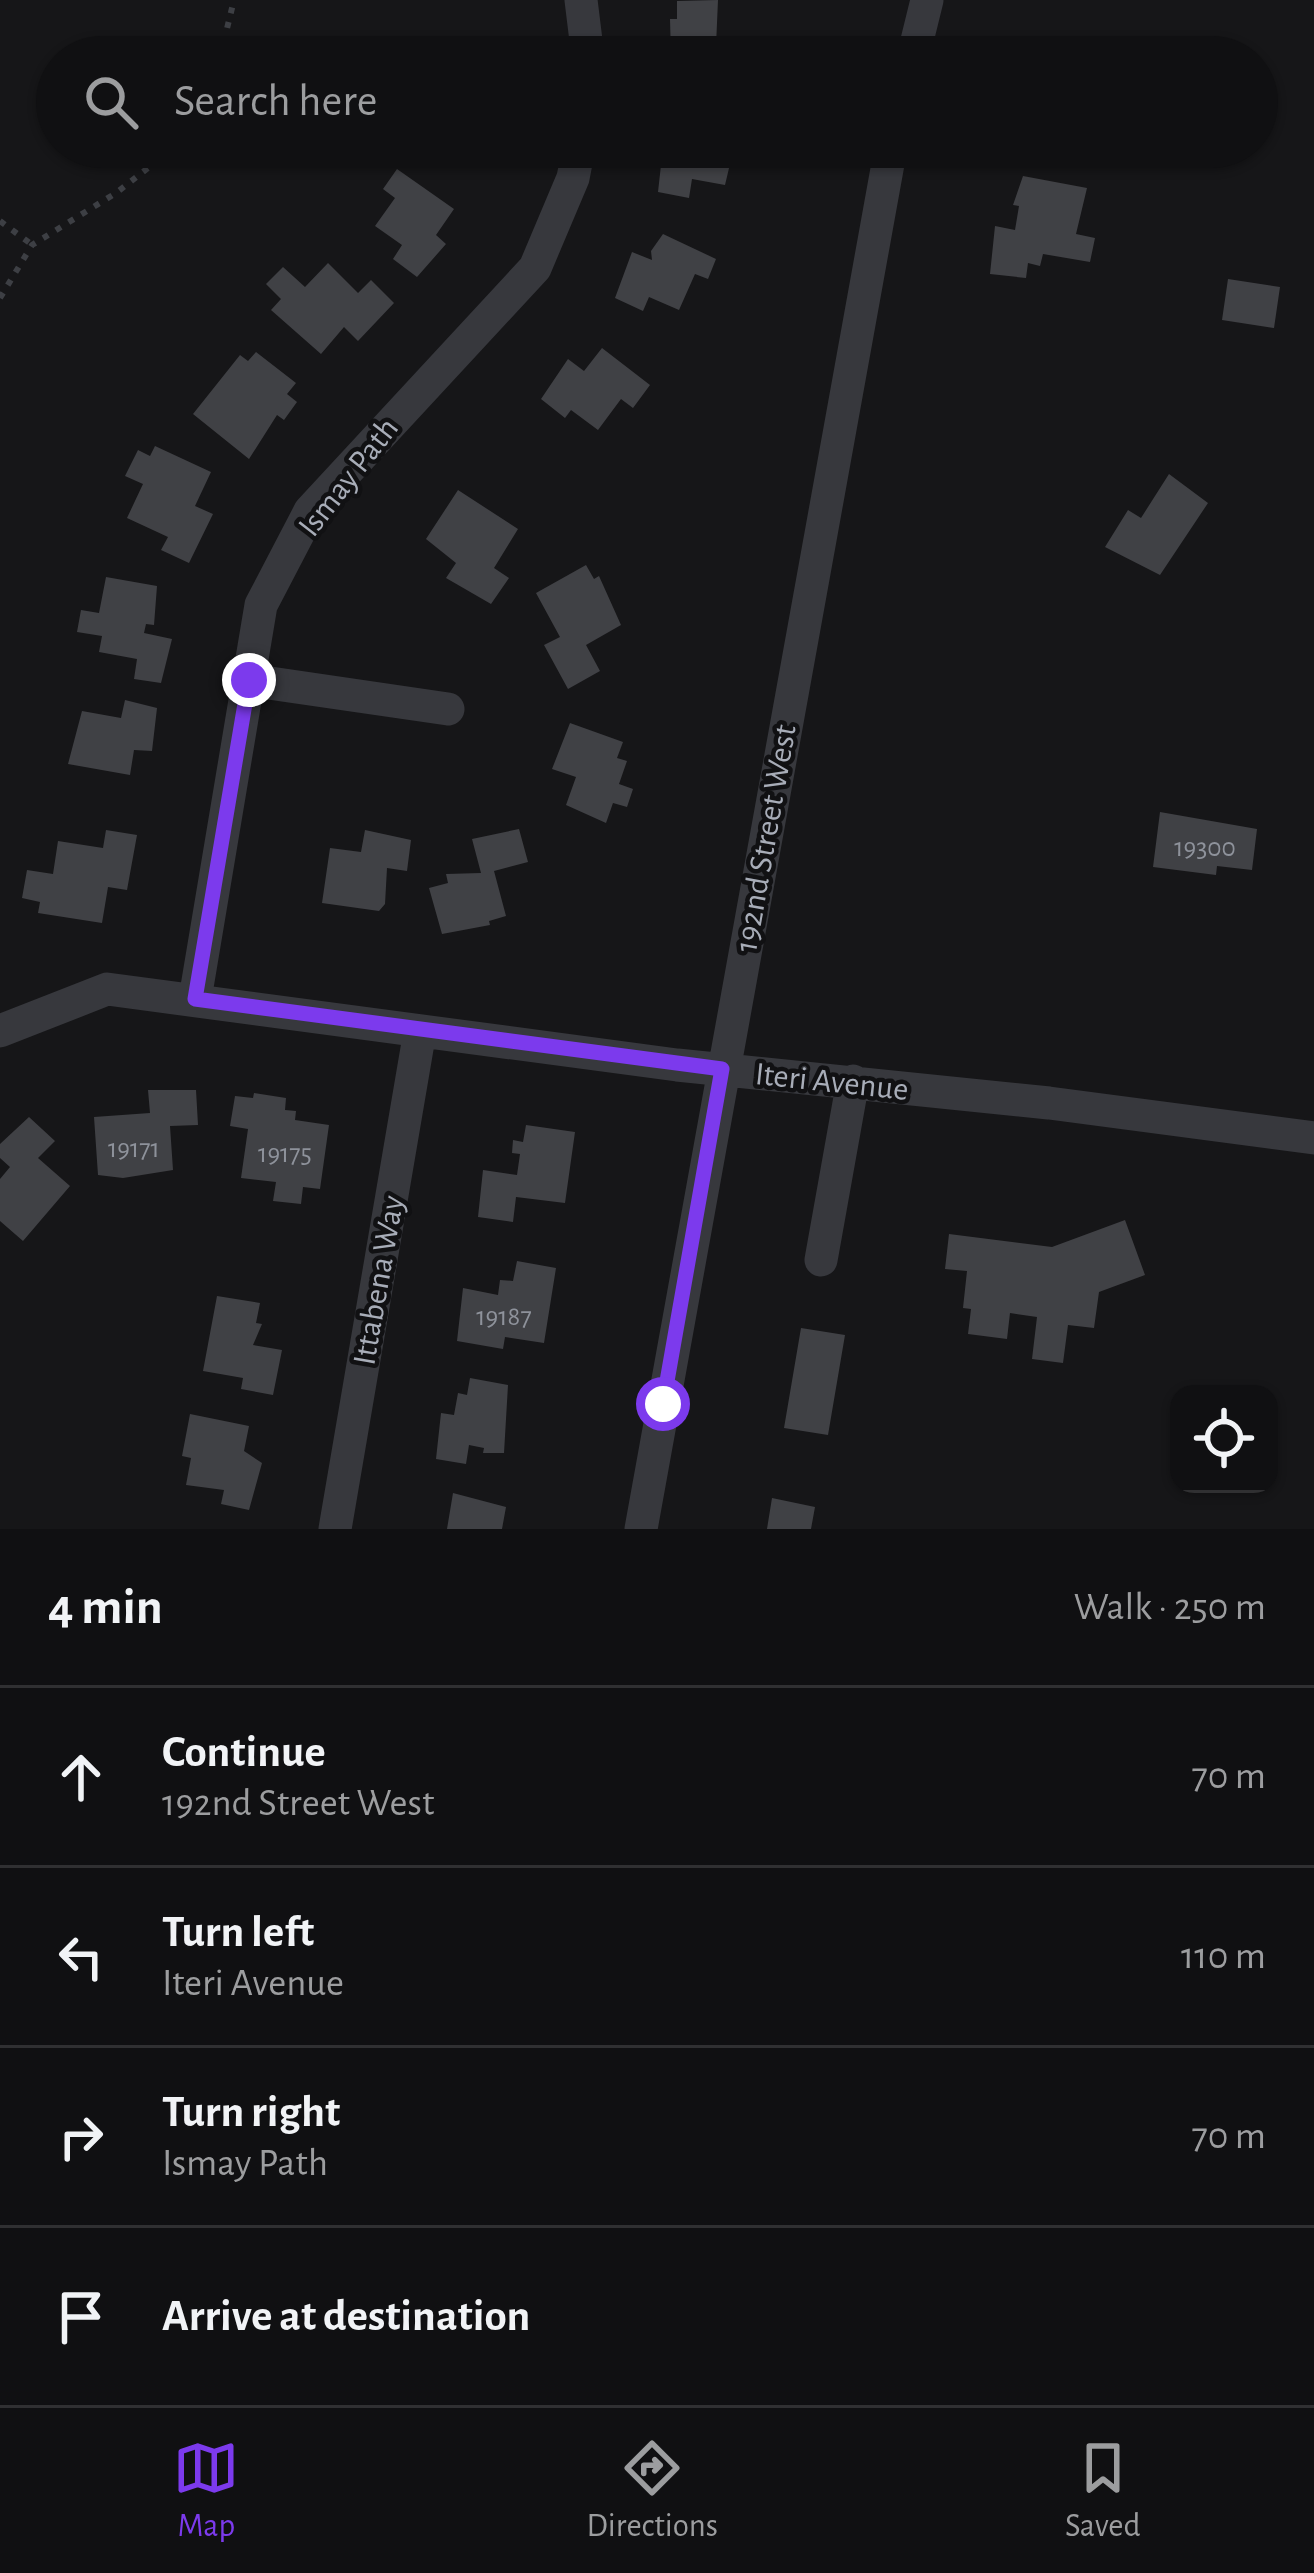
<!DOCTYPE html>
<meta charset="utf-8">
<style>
:root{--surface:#101012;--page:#1e1e20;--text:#f1f3f6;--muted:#9c9d9f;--line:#303032;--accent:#7c3aed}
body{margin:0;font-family:"Alegreya Sans",sans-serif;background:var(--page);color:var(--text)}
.controls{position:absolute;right:36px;bottom:36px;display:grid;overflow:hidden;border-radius:24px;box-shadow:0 3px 9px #0004}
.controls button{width:108px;height:108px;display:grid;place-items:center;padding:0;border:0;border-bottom:3px solid var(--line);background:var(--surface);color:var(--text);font:60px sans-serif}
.stop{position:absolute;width:36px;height:36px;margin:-27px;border:9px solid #7c3aed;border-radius:50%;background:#fff}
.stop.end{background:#7c3aed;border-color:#fff;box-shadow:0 3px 12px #0008}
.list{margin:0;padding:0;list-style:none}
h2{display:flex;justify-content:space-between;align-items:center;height:156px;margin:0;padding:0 48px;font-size:51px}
h2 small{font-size:39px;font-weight:400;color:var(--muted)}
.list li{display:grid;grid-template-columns:78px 1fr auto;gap:36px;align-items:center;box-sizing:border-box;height:180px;padding:0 48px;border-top:3px solid var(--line)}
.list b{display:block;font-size:45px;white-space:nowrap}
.list p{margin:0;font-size:39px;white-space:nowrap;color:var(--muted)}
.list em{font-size:39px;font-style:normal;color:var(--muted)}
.icon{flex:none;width:66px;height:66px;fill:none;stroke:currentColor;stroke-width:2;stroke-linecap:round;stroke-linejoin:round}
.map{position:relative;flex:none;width:1314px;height:1529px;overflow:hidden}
.search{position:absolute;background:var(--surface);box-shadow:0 3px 9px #0004;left:36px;right:36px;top:36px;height:132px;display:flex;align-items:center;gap:30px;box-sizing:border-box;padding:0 42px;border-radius:66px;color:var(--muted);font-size:45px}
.sheet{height:876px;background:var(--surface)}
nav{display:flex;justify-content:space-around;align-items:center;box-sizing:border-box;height:168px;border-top:3px solid var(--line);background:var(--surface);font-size:33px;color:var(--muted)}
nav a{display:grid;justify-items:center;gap:6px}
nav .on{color:var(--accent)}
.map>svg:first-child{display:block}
.building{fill:#404145}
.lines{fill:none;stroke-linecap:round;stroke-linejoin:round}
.path{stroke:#3d3f44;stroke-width:6;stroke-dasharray:6 9;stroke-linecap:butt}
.minor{stroke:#37383d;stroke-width:33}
.route{stroke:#7c3aed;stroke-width:15}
.labels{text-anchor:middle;stroke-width:9;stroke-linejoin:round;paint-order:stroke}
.number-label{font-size:27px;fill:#8e929b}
.street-label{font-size:33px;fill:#a8adb8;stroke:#111113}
</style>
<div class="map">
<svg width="1314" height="1529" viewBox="0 0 1314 1529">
<rect width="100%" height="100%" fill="#161618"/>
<path class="building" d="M718,0L716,46L704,45L703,57H671L670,19H677V1Z
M426,36L470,39L469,57H425Z
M663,147L694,152L695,147L743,148L739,165L730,164L725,185L692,179L689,198L658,192Z
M397,169L454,209L436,235L446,244L417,277L393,259L402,245L375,226L395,198L383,189Z
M1023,176L1087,188L1076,234L1095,238L1090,262L1043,254L1040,266L1028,263L1026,278L990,274L995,226L1015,230L1019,206L1013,205Z
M663,234L716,259L708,279L695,274L679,310L649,297L643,311L615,298L632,252L652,260L651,251Z
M328,263L358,293L371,280L394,303L358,341L344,327L321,354L271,310L281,299L266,284L283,267L305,287Z
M1228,279L1280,287L1274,328L1222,320Z
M602,348L650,385L633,408L621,399L598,430L571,410L565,418L541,399L568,359L584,371Z
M256,352L296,383L287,394L297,402L284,420L277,415L249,459L193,414L240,355L248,361Z
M155,446L211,472L195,506L213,514L189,563L161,550L168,537L127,518L143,484L125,476L138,450L150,456Z
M1169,474L1208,503L1160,575L1105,547L1128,510L1141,518Z
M458,490L518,529L494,568L509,578L491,604L446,578L456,563L426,539Z
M586,565L594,579L599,576L621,625L586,645L600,671L568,689L544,645L560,637L536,593Z
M106,577L157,586L154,625L146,624L144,633L172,639L161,683L134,679L137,659L99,652L102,636L77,632L81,610L99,613Z
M125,700L157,708L152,751L134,750L130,775L68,764L82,711L121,718Z
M570,723L623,742L617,758L627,761L619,784L633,789L627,807L613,803L606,823L566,805L576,777L552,769Z
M1160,812L1257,829L1252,870L1217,866L1216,875L1153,867Z
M519,829L528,862L494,871L506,916L489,921L490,925L442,934L429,888L448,883L446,874L481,873L472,839Z
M106,830L137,835L127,890L108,887L102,923L38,913L40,902L22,898L27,870L53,874L58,841L103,848Z
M365,830L411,840L407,871L387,868L385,904L379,911L322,903L330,848L361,852Z
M148,1090H196L198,1125L170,1126L173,1170L123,1178L98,1175L94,1117L150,1113Z
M254,1093L286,1098L285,1110L296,1111L295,1120L329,1125L320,1189L303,1187L301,1204L273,1201L276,1182L241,1178L248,1129L230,1126L235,1096L253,1098Z
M29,1117L55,1141L38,1158L70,1186L23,1241L0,1221V1179L10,1167L0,1158V1144Z
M526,1125L575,1132L565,1203L516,1197L513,1222L478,1217L483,1170L517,1175L520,1154L512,1153L513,1140L523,1142Z
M1125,1220L1145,1275L1099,1292L1094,1328L1068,1325L1063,1363L1032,1359L1037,1317L1010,1313L1007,1339L968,1334L971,1309L963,1308L967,1271L945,1269L949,1234L1052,1247Z
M517,1261L556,1268L544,1343L505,1337L503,1349L457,1341L463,1288L498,1295L500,1280L513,1281Z
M217,1296L260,1303L256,1323L262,1324L253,1345L282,1350L273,1395L241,1389L243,1378L203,1371Z
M801,1328L845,1335L828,1435L784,1428Z
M470,1378L508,1385L504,1453H483L484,1448L469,1445L466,1464L436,1459L441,1413L454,1415L458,1393L467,1395Z
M190,1414L249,1426L244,1451L262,1463L249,1510L221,1504L224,1490L186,1485L191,1458L182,1456Z
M453,1493L506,1507L502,1529H447Z
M772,1498L815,1507L811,1529H767Z"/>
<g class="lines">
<path class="path" d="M220,57L234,0
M0,221L31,244
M0,298L32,245L116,193L175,147"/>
<path class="minor" d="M581,0L588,57
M913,57L927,0
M249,680L448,709
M195,999L261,605L310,511L535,268L573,178L579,147
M0,1031L107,989L677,1065L1049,1103L1314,1138
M821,1260L853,1081
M335,1529L420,1031
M641,1529L891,147"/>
</g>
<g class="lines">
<path class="route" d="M249,680L195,999L722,1069L663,1404"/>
</g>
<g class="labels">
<g class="number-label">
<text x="1205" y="856">19300</text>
<text x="134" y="1157">19171</text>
<text x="285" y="1162">19175</text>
<text x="504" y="1325">19187</text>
</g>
<g class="street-label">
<text transform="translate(347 476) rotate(-52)" y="12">Ismay Path</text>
<text transform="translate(764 838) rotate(-80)" y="12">192nd Street West</text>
<text transform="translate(832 1080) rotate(6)" y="12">Iteri Avenue</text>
<text transform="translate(377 1280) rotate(-80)" y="12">Ittabena Way</text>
</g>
</g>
</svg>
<div class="controls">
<button><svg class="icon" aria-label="locate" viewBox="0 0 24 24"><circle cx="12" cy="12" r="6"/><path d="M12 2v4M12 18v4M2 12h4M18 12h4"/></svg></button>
</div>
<div class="stop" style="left:663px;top:1404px"></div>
<div class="stop end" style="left:249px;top:680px"></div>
<div class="search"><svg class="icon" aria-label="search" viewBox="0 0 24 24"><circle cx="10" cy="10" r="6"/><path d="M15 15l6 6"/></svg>Search here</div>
</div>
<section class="sheet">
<h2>4 min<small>Walk · 250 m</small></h2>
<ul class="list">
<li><svg class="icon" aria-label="ahead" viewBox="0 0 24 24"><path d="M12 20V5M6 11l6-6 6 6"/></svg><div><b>Continue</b><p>192nd Street West</p></div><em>70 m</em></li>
<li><svg class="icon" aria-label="left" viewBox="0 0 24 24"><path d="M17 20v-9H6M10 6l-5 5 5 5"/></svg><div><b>Turn left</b><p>Iteri Avenue</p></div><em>110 m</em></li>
<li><svg class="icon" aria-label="right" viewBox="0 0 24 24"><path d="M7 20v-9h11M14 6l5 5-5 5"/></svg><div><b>Turn right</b><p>Ismay Path</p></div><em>70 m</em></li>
<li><svg class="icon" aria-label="arrive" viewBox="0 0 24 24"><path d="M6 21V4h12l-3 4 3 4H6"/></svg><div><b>Arrive at destination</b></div></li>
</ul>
</section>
<nav>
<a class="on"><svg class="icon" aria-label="map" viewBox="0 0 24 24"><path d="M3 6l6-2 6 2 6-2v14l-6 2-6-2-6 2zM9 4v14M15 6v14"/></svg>Map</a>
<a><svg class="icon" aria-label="directions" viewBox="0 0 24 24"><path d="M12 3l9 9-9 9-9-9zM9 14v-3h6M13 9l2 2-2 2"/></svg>Directions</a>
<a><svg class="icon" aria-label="saved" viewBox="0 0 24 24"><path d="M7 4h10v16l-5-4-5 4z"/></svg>Saved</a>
</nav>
